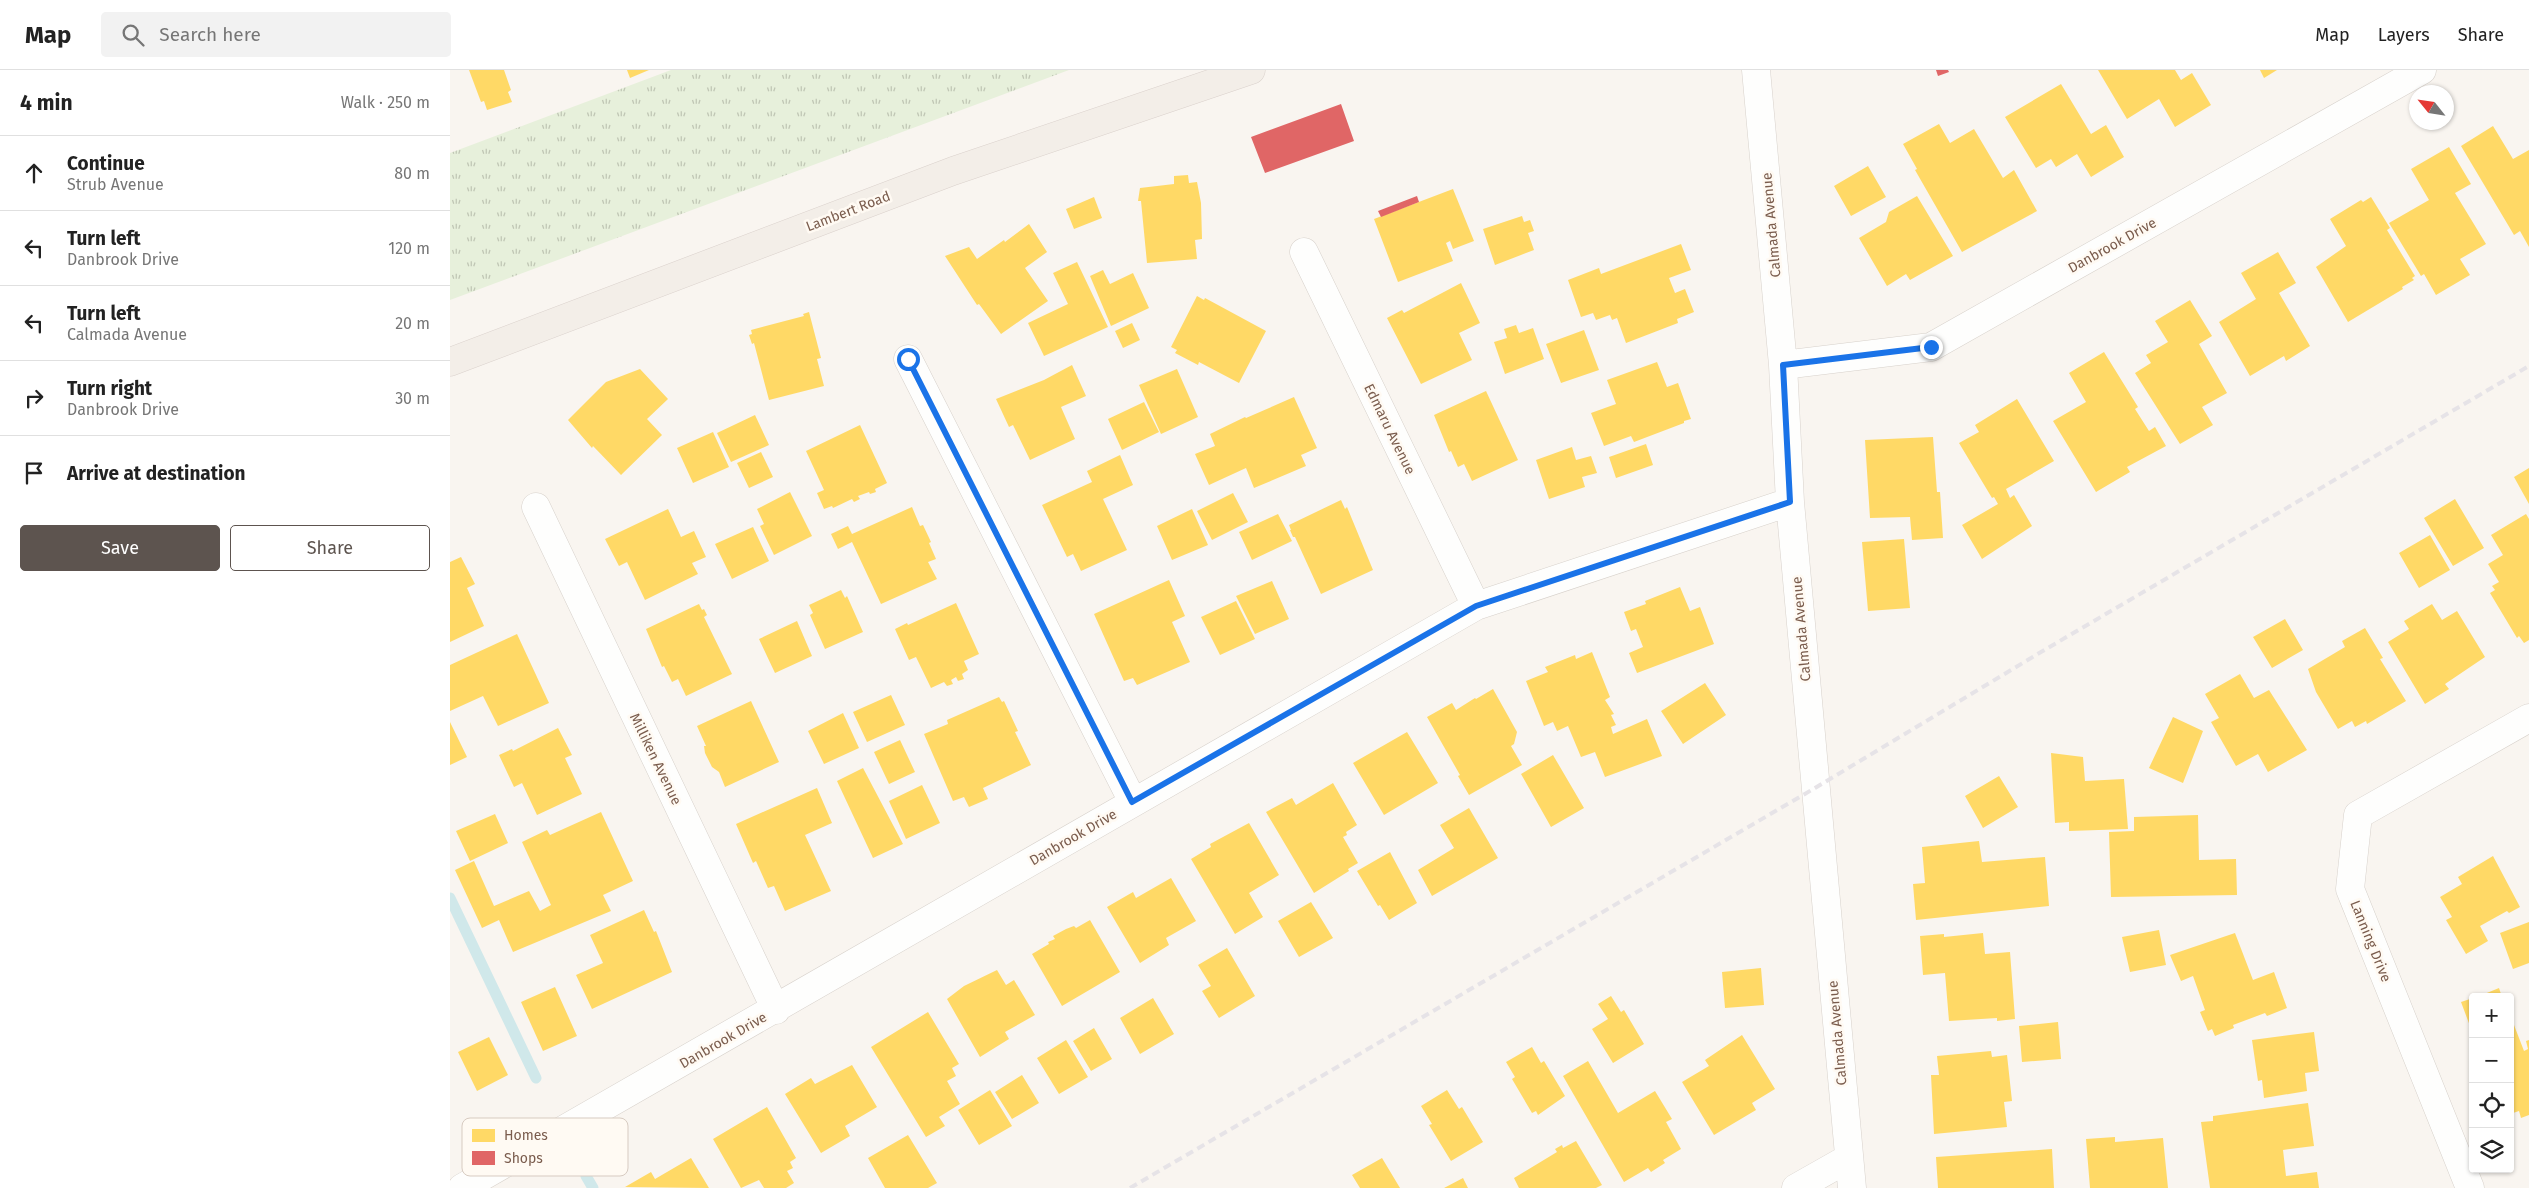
<!DOCTYPE html>
<meta charset="utf-8">
<style>
:root{--surface:#fff;--page:#f2f2f2;--text:#222;--muted:#767676;--line:#e0e0e0;--accent:#5d544f}
body{margin:0;font-family:"Fira Sans",sans-serif;background:var(--page);color:var(--text)}
.controls{position:absolute;right:15px;bottom:15px;display:grid;overflow:hidden;border-radius:5px;box-shadow:0 1px 4px #0004}
.controls button{width:45px;height:45px;display:grid;place-items:center;padding:0;border:0;border-bottom:1px solid var(--line);background:var(--surface);color:var(--text);font:25px sans-serif}
.compass{position:absolute;left:1959px;top:15px;width:45px;height:45px;border-radius:50%;background:var(--surface);box-shadow:0 1px 4px #0004;rotate:300deg}
.stop{position:absolute;width:15px;height:15px;margin:-11px;border:4px solid #1a73e8;border-radius:50%;background:#fff}
.stop.end{background:#1a73e8;border-color:#fff;box-shadow:0 1px 5px #0008}
.list{margin:0;padding:0;list-style:none}
h2{display:flex;justify-content:space-between;align-items:center;height:65px;margin:0;padding:0 20px;font-size:21px}
h2 small{font-size:16px;font-weight:400;color:var(--muted)}
.list li{display:grid;grid-template-columns:32px 1fr auto;gap:15px;align-items:center;box-sizing:border-box;height:75px;padding:0 20px;border-top:1px solid var(--line)}
.list b{display:block;font-size:19px;white-space:nowrap}
.list p{margin:0;font-size:16px;white-space:nowrap;color:var(--muted)}
.list em{font-size:16px;font-style:normal;color:var(--muted)}
.actions{display:flex;gap:10px;padding:15px 20px}
.actions a{flex:1;padding:11px 0;border:1px solid var(--accent);border-radius:5px;text-align:center;font-size:18px;color:var(--accent)}
.actions .main{background:var(--accent);color:#fff}
.icon{flex:none;width:28px;height:28px;fill:none;stroke:currentColor;stroke-width:2;stroke-linecap:round;stroke-linejoin:round}
.map{position:relative;flex:none;width:2079px;height:1118px;overflow:hidden}
header{display:flex;align-items:center;gap:30px;box-sizing:border-box;height:70px;padding:0 25px;background:var(--surface);border-bottom:1px solid var(--line)}
header strong{font-size:24px}
nav{display:flex;gap:28px;margin-inline-start:auto;font-size:18px}
.search{width:350px;height:45px;background:var(--page);display:flex;align-items:center;gap:12px;box-sizing:border-box;padding:0 18px;border-radius:5px;color:var(--muted);font-size:19px}
main{display:flex}
aside{flex:1;background:var(--surface)}
.map>svg:first-child{display:block}
.park{fill:url(#park-tufts)}
.homes{fill:#ffd966}
.shops{fill:#e06666}
.lines{fill:none;stroke-linecap:round;stroke-linejoin:round}
.stream{stroke:#d0e8ea;stroke-width:11}
.minor-casing{stroke:#d7d1cb;stroke-width:29}
.major-casing{stroke:#dad1cc;stroke-width:29}
.minor{stroke:#fefefd;stroke-width:28}
.major{stroke:#f3eee8;stroke-width:28}
.rail{stroke:#e6e3e7;stroke-width:4;stroke-dasharray:8 5;stroke-linecap:butt}
.route{stroke:#1a73e8;stroke-width:6}
.labels{text-anchor:middle;stroke-width:5;stroke-linejoin:round;paint-order:stroke}
.street-label{font-size:14px;fill:#7a5c4d;stroke:#fffaf3}
.key{fill:#fffaf3;stroke:#d7cbc1;stroke-width:1}
.key-label{font-size:14px;fill:#7a5c4d}
</style>
<header>
<strong>Map</strong>
<div class="search"><svg class="icon" aria-label="search" viewBox="0 0 24 24"><circle cx="10" cy="10" r="6"/><path d="M15 15l6 6"/></svg>Search here</div>
<nav><a>Map</a><a>Layers</a><a>Share</a></nav>
</header>
<main>
<aside>
<h2>4 min<small>Walk · 250 m</small></h2>
<ul class="list">
<li><svg class="icon" aria-label="ahead" viewBox="0 0 24 24"><path d="M12 20V5M6 11l6-6 6 6"/></svg><div><b>Continue</b><p>Strub Avenue</p></div><em>80 m</em></li>
<li><svg class="icon" aria-label="left" viewBox="0 0 24 24"><path d="M17 20v-9H6M10 6l-5 5 5 5"/></svg><div><b>Turn left</b><p>Danbrook Drive</p></div><em>120 m</em></li>
<li><svg class="icon" aria-label="left" viewBox="0 0 24 24"><path d="M17 20v-9H6M10 6l-5 5 5 5"/></svg><div><b>Turn left</b><p>Calmada Avenue</p></div><em>20 m</em></li>
<li><svg class="icon" aria-label="right" viewBox="0 0 24 24"><path d="M7 20v-9h11M14 6l5 5-5 5"/></svg><div><b>Turn right</b><p>Danbrook Drive</p></div><em>30 m</em></li>
<li><svg class="icon" aria-label="arrive" viewBox="0 0 24 24"><path d="M6 21V4h12l-3 4 3 4H6"/></svg><div><b>Arrive at destination</b></div></li>
</ul>
<div class="actions"><a class="main">Save</a><a>Share</a></div>
</aside>
<div class="map">
<svg width="2079" height="1118" viewBox="0 0 2079 1118">
<defs>
<pattern id="park-tufts" width="24" height="20" patternUnits="userSpaceOnUse" patternTransform="scale(1.25)"><rect width="24" height="20" fill="#e7f0db"/><path d="M3 7l-1-3M5 7V3M7 7l1-3M15 17l-1-3M17 17v-4M19 17l1-3" fill="none" stroke="#c0c6b4"/></pattern>
</defs>
<rect width="100%" height="100%" fill="#f9f5f0"/>
<path class="park" d="M221,0H619L0,230V83Z"/>
<path class="homes" d="M19,0H54L61,20L58,22L62,32L37,40L34,31L31,32Z
M177,0H199L180,8Z
M1648,0H1725L1731,10L1742,3L1761,35L1725,57L1709,29L1677,49Z
M1810,0H1827L1814,8Z
M1611,14L1641,64L1656,55L1674,87L1641,107L1627,84L1606,97L1601,89L1586,98L1555,47Z
M1489,54L1500,73L1524,59L1553,108L1564,100L1587,141L1512,182L1465,100L1467,99L1453,74Z
M2043,56L2063,89L2079,80V177L2070,161L2064,165L2011,76Z
M1999,77L2021,114L2005,123L2036,174L2010,189L2020,205L1986,225L1974,204L1971,206L1939,153L1979,130L1961,99Z
M1418,96L1436,127L1401,146L1384,116Z
M738,105L739,113L747,112L751,133L752,169L745,170L747,189L697,193L691,131H688L690,118L724,114V106Z
M1003,119L1024,171L1003,179L1000,171L996,173L1003,191L948,212L924,149Z
M1467,126L1503,186L1460,210L1456,204L1437,216L1409,168L1436,152L1439,142Z
M644,127L652,148L624,159L616,139Z
M1921,127L1940,158L1937,160L1965,206L1962,208L1964,210L1952,217L1953,219L1898,252L1866,197L1896,176L1880,149L1911,130L1913,132Z
M1072,146L1074,152L1080,150L1084,161L1078,163L1084,180L1045,195L1033,159Z
M579,154L597,182L575,198L598,231L551,264L529,234L527,235L495,186L519,177L527,189L554,170L555,172Z
M1231,174L1241,200L1219,208L1225,223L1235,219L1244,242L1227,249L1228,253L1176,273L1167,248L1162,250L1160,245L1146,250L1143,243L1131,247L1118,210L1149,198L1151,204Z
M1828,182L1846,213L1829,223L1860,276L1836,291L1834,286L1800,306L1769,252L1806,229L1791,203Z
M627,192L658,257L594,286L578,253L618,234L603,203Z
M653,200L660,214L683,203L699,238L661,256L640,206Z
M1011,213L1030,253L1009,263L1022,290L971,314L937,248L952,240L954,243Z
M747,226L754,230L755,228L816,261L789,313L749,292L748,295L725,283L727,280L721,277Z
M1740,230L1762,266L1749,274L1777,323L1752,337L1763,355L1730,374L1685,303L1701,293L1696,285L1718,272L1705,251Z
M359,242L371,288L367,289L374,316L319,330L304,273L302,274L299,265L302,264L301,260L354,246L353,244Z
M682,253L690,270L673,278L665,261Z
M1066,255L1069,263L1083,258L1094,289L1055,304L1044,272L1057,268L1054,259Z
M1134,260L1149,300L1111,313L1096,274Z
M1654,282L1688,337L1685,339L1699,361L1705,357L1716,376L1677,397L1680,402L1646,422L1603,351L1636,332L1619,303Z
M1207,292L1217,317L1228,313L1241,349L1234,351V353L1184,372L1181,366L1154,376L1141,343L1166,334L1157,310Z
M622,295L636,326L611,337L625,369L580,390L563,355L559,357L546,329L594,310Z
M190,299L218,329L197,349L212,365L171,405L143,376L142,378L118,350L156,312Z
M727,299L748,347L711,364L689,315Z
M1036,321L1068,390L1022,411L1014,394L1008,397L1001,381L999,382L984,345Z
M844,327L867,378L851,385L856,396L804,418L796,398L759,415L745,384L765,376L760,364L795,347L796,348Z
M1567,329L1604,391L1556,419L1560,428L1564,425L1582,456L1532,489L1512,455L1548,434L1544,427L1542,428L1509,373L1529,362L1525,355Z
M694,332L709,362L672,380L658,349Z
M305,345L319,375L281,392L267,363Z
M410,355L437,413L425,419L426,422L420,424L419,422L408,426L410,429L404,432L402,429L383,438L382,436L374,439L367,423L374,420L356,381Z
M263,362L279,397L243,413L227,378Z
M1483,367L1487,422H1490L1493,468L1462,470L1460,447L1420,448L1415,370Z
M1196,374L1203,395L1166,408L1159,387Z
M1122,377L1126,390L1141,386L1147,403L1132,407L1135,417L1099,429L1086,390Z
M311,382L323,407L299,418L287,393Z
M670,385L683,415L653,429L677,480L631,501L623,484L617,487L592,435L642,412L637,401Z
M2079,398V434L2064,407Z
M340,422L362,466L324,485L310,456L314,454L307,439Z
M783,423L798,452L762,470L747,441Z
M2005,429L2034,478L2003,496L1974,448Z
M891,430L895,439L897,437L923,500L871,524L845,467H843L840,460H841L839,455Z
M462,437L470,456L473,455L481,472L479,473L486,489L478,492L487,509L431,534L402,472L388,479L381,464L398,456L402,464Z
M218,439L231,467L244,461L256,487L242,493L248,504L195,530L177,492L169,496L155,469Z
M742,439L758,475L722,490L707,456Z
M828,444L842,471L802,490L789,462Z
M2076,444L2079,449V570L2074,573L2069,566L2067,568L2040,523L2045,520L2042,516L2049,512L2038,494L2053,485L2041,465Z
M303,457L319,491L282,509L265,474Z
M1980,465L2000,500L1969,518L1949,483Z
M1454,469L1460,538L1418,541L1412,472Z
M11,487L25,514L17,518L34,556L0,572V492Z
M719,510L735,546L722,552L740,592L687,615L683,608L674,611L644,544Z
M822,511L839,549L805,564L786,526Z
M1230,517L1240,541L1250,537L1264,574L1187,603L1179,583L1193,577L1186,559L1181,561L1174,542L1196,534L1195,531Z
M391,520L395,528L397,526L413,562L375,579L360,545L363,543L359,535Z
M786,531L805,569L770,585L751,547Z
M506,533L529,584L514,591L518,600L512,604L514,609L508,611L506,607L501,610L503,614L497,616L494,612L481,618L466,587L459,590L445,559L457,553L458,555Z
M249,534L252,540L254,539L257,545L254,547L282,604L236,626L228,609L222,612L214,596L212,597L196,559Z
M1982,534L1992,550L2007,541L2035,587L1995,614L1999,619L1975,634L1938,572L1959,559L1954,551Z
M1835,549L1853,580L1822,598L1803,567Z
M347,551L362,586L325,603L309,569Z
M1915,558L1933,588L1930,589L1956,631L1917,654L1916,651L1905,657L1902,651L1888,659L1866,622L1858,599L1895,577L1892,571Z
M67,564L99,633L48,656L33,626L0,641V595Z
M1142,582L1160,627L1155,630L1164,644L1161,645L1166,655L1161,657L1163,664L1197,649L1212,686L1155,707L1145,682L1131,687L1118,656L1107,661L1103,652L1094,656L1076,611L1098,602L1095,597L1125,585L1126,589Z
M1790,604L1804,628L1819,620L1857,680L1818,702L1808,684L1786,696L1761,652L1769,648L1755,624Z
M1255,613L1276,645L1233,674L1211,641Z
M1043,619L1067,662L1064,674L1061,676L1072,695L1019,725L1008,706L1010,705L977,647L1002,633L1006,640L1025,628L1026,629Z
M441,625L455,655L417,672L403,642Z
M549,627L552,632L554,631L568,661L565,662L581,695L533,718L538,729L519,737L514,727L503,731L474,664L498,654L497,650Z
M301,631L329,692L275,717L269,702L262,697L255,683L254,676H256L247,656Z
M393,643L409,678L374,694L358,661Z
M1723,647L1753,661L1733,713L1699,698Z
M0,652L17,687L0,695Z
M108,658L122,685L115,688L132,724L87,745L72,713L64,717L49,685L62,679L63,681Z
M957,662L988,713L934,745L903,693Z
M450,670L465,702L439,714L424,682Z
M1601,683L1633,687L1635,711L1674,709L1678,759L1619,761V752L1605,753Z
M1103,685L1134,738L1101,757L1071,704Z
M413,698L453,774L423,788L387,711Z
M1549,706L1568,737L1533,758L1515,726Z
M883,713L907,755L896,762L897,765L893,767L908,793L898,799L899,801L864,823L816,742L842,728L846,735Z
M472,715L490,753L456,769L439,731Z
M367,718L382,753L355,765L381,821L335,841L324,816L318,818L306,791L303,793L286,754Z
M1019,738L1048,788L982,826L968,800L1004,778L990,755Z
M151,742L183,811L153,825L161,841L63,882L49,850L32,858L5,800L24,791L44,836L79,821L90,841L101,835L72,772L97,760L100,765Z
M45,744L58,773L20,791L6,761Z
M1748,745L1749,790L1786,789L1787,825L1661,827L1659,762L1684,761V747Z
M799,753L829,805L799,823L813,847L785,864L741,789L761,777L760,774Z
M1529,771L1532,792L1595,787L1599,836L1466,850L1463,814L1475,813L1472,777Z
M940,782L967,833L939,850L930,835L928,836L907,801Z
M2043,786L2070,837L2059,843L2057,841L2030,856L2038,871L2016,884L1996,850L2002,847L1990,827L2012,814L2008,807Z
M721,808L746,851L716,868L719,875L690,893L657,837L683,822L686,828Z
M861,832L883,868L849,887L828,851Z
M194,840L204,862L206,861L222,902L142,939L126,905L153,893L140,865Z
M640,850L670,902L612,936L582,884L599,874L598,872L605,869L603,866L616,859L624,856L626,858Z
M2079,852V893L2063,899L2050,863Z
M1709,860L1716,895L1680,902L1672,867Z
M1533,863L1535,884L1560,882L1565,949L1547,951V948L1499,951L1495,903L1473,905L1470,866L1494,864V867Z
M1785,863L1803,910L1824,902L1837,938L1817,946L1815,943L1783,955L1784,958L1765,966L1762,959L1758,961L1750,942L1755,940L1743,906L1731,911L1720,885Z
M777,878L805,926L769,948L752,921L761,916L748,895Z
M1311,898L1314,935L1275,938L1272,902Z
M547,900L556,915L564,910L585,945L555,962L559,969L530,987L497,929L514,916Z
M105,917L127,966L93,981L71,932Z
M2049,918L2052,927H2027Z
M1161,926L1171,942L1174,940L1194,974L1163,993L1142,959L1158,949L1148,934Z
M703,928L724,964L690,984L670,948Z
M2023,928V964L2011,932Z
M478,942L509,994L502,998L506,1006L497,1011L510,1034L489,1047L495,1056L476,1067L421,977Z
M1608,952L1611,989L1572,992L1569,956Z
M2064,955L2074,981L2078,979L2076,971L2079,970V1045L2071,1048L2069,1041L2060,1044V956Z
M644,958L662,989L641,1001L623,971Z
M1864,962L1869,1001L1855,1003L1857,1021L1814,1028L1812,1010L1808,1011L1802,970Z
M1292,965L1325,1019L1302,1033L1306,1040L1264,1065L1232,1012L1259,996L1255,990Z
M39,967L58,1005L27,1021L8,982Z
M616,970L638,1007L609,1024L587,988Z
M1082,977L1091,993L1094,991L1115,1026L1088,1045L1086,1041L1082,1043L1062,1009L1065,1007L1056,992Z
M1541,981L1542,987L1557,985L1562,1031L1554,1032L1557,1057L1484,1064L1481,1005H1489L1487,986Z
M1138,991L1168,1043L1205,1021L1222,1049L1216,1052L1231,1079L1213,1090L1215,1093L1201,1102L1198,1098L1174,1112L1113,1006Z
M402,995L427,1037L395,1056L400,1066L371,1083L335,1024L361,1008L365,1014Z
M572,1005L589,1033L562,1049L545,1022Z
M540,1020L562,1056L529,1075L508,1040Z
M997,1020L1009,1039L1012,1037L1033,1072L1001,1091L979,1055L982,1054L971,1036Z
M1858,1033L1864,1076L1833,1080L1836,1106L1867,1102L1869,1118H1760L1751,1052L1763,1051V1046Z
M317,1037L346,1088L340,1092L343,1098L337,1101L344,1113L336,1118H314L309,1110L291,1118L263,1069Z
M458,1065L487,1113L478,1118H435L418,1088Z
M1665,1067V1072L1713,1068L1718,1118H1640L1636,1069Z
M1126,1071L1152,1115L1146,1118H1069L1064,1108L1107,1082L1105,1079L1112,1075L1113,1078Z
M1602,1079L1604,1118H1488L1486,1087Z
M241,1088L259,1118L175,1117L201,1102L205,1109Z
M932,1088L950,1118H910L902,1105Z
M1013,1108L1018,1118H994Z"/>
<path class="shops" d="M1486,0H1498L1499,2L1488,6Z
M891,34L904,71L815,103L801,67Z
M967,126L969,132L931,147L928,141Z"/>
<g class="lines">
<path class="stream" d="M0,828L86,1008
M136,1106L143,1118"/>
<defs>
<path id="minor" d="M1306,0L1333,295L1340,432L1402,1118
M854,182L1026,536
M458,289L683,732
M1333,295L1481,277L1972,0
M86,437L326,940
M12,1118L1026,536L1340,432
M1346,1118L1399,1088
M2020,1118L1900,819L1908,745L2079,648"/>
<path id="major" d="M0,292L503,101L801,0"/>
</defs>
<use href="#minor" class="minor-casing"/>
<use href="#major" class="major-casing"/>
<use href="#minor" class="minor"/>
<use href="#major" class="major"/>
<path class="rail" d="M680,1118L1365,718L1591,582L2079,296"/>
</g>
<g class="lines">
<path class="route" d="M458,289L682,732L1026,536L1340,432L1333,295L1481,277"/>
</g>
<g class="labels">
<g class="street-label">
<text transform="translate(398 141) rotate(-21)" y="5">Lambert Road</text>
<text transform="translate(1321 155) rotate(-95)" y="5">Calmada Avenue</text>
<text transform="translate(1662 175) rotate(-29)" y="5">Danbrook Drive</text>
<text transform="translate(940 359) rotate(64)" y="5">Edmaru Avenue</text>
<text transform="translate(1351 559) rotate(-95)" y="5">Calmada Avenue</text>
<text transform="translate(206 689) rotate(64)" y="5">Milliken Avenue</text>
<text transform="translate(623 767) rotate(-30)" y="5">Danbrook Drive</text>
<text transform="translate(1921 871) rotate(68)" y="5">Lanning Drive</text>
<text transform="translate(1387 963) rotate(-95)" y="5">Calmada Avenue</text>
<text transform="translate(273 970) rotate(-30)" y="5">Danbrook Drive</text>
</g>
</g>
<rect x="12" y="1048" width="166" height="58" rx="8" class="key"/>
<rect x="22" y="1059" width="23" height="13" fill="#ffd966"/>
<rect x="22" y="1081" width="23" height="14" fill="#e06666"/>
<g class="key-label">
<text x="54" y="1070">Homes</text>
<text x="54" y="1093">Shops</text>
</g>
</svg>
<div class="controls">
<button>+</button>
<button>−</button>
<button><svg class="icon" aria-label="locate" viewBox="0 0 24 24"><circle cx="12" cy="12" r="6"/><path d="M12 2v4M12 18v4M2 12h4M18 12h4"/></svg></button>
<button><svg class="icon" aria-label="layers" viewBox="0 0 24 24"><path d="M12 4l9 5-9 5-9-5zM3 14l9 5 9-5"/></svg></button>
</div>
<svg class="compass" viewBox="-18 -18 36 36"><path d="M0-13l5 13h-10z" fill="#e53935"/><path d="M0 13l5-13h-10z" fill="#767676"/></svg>
<div class="stop" style="left:458px;top:289px"></div>
<div class="stop end" style="left:1481px;top:277px"></div>
</div>
</main>
